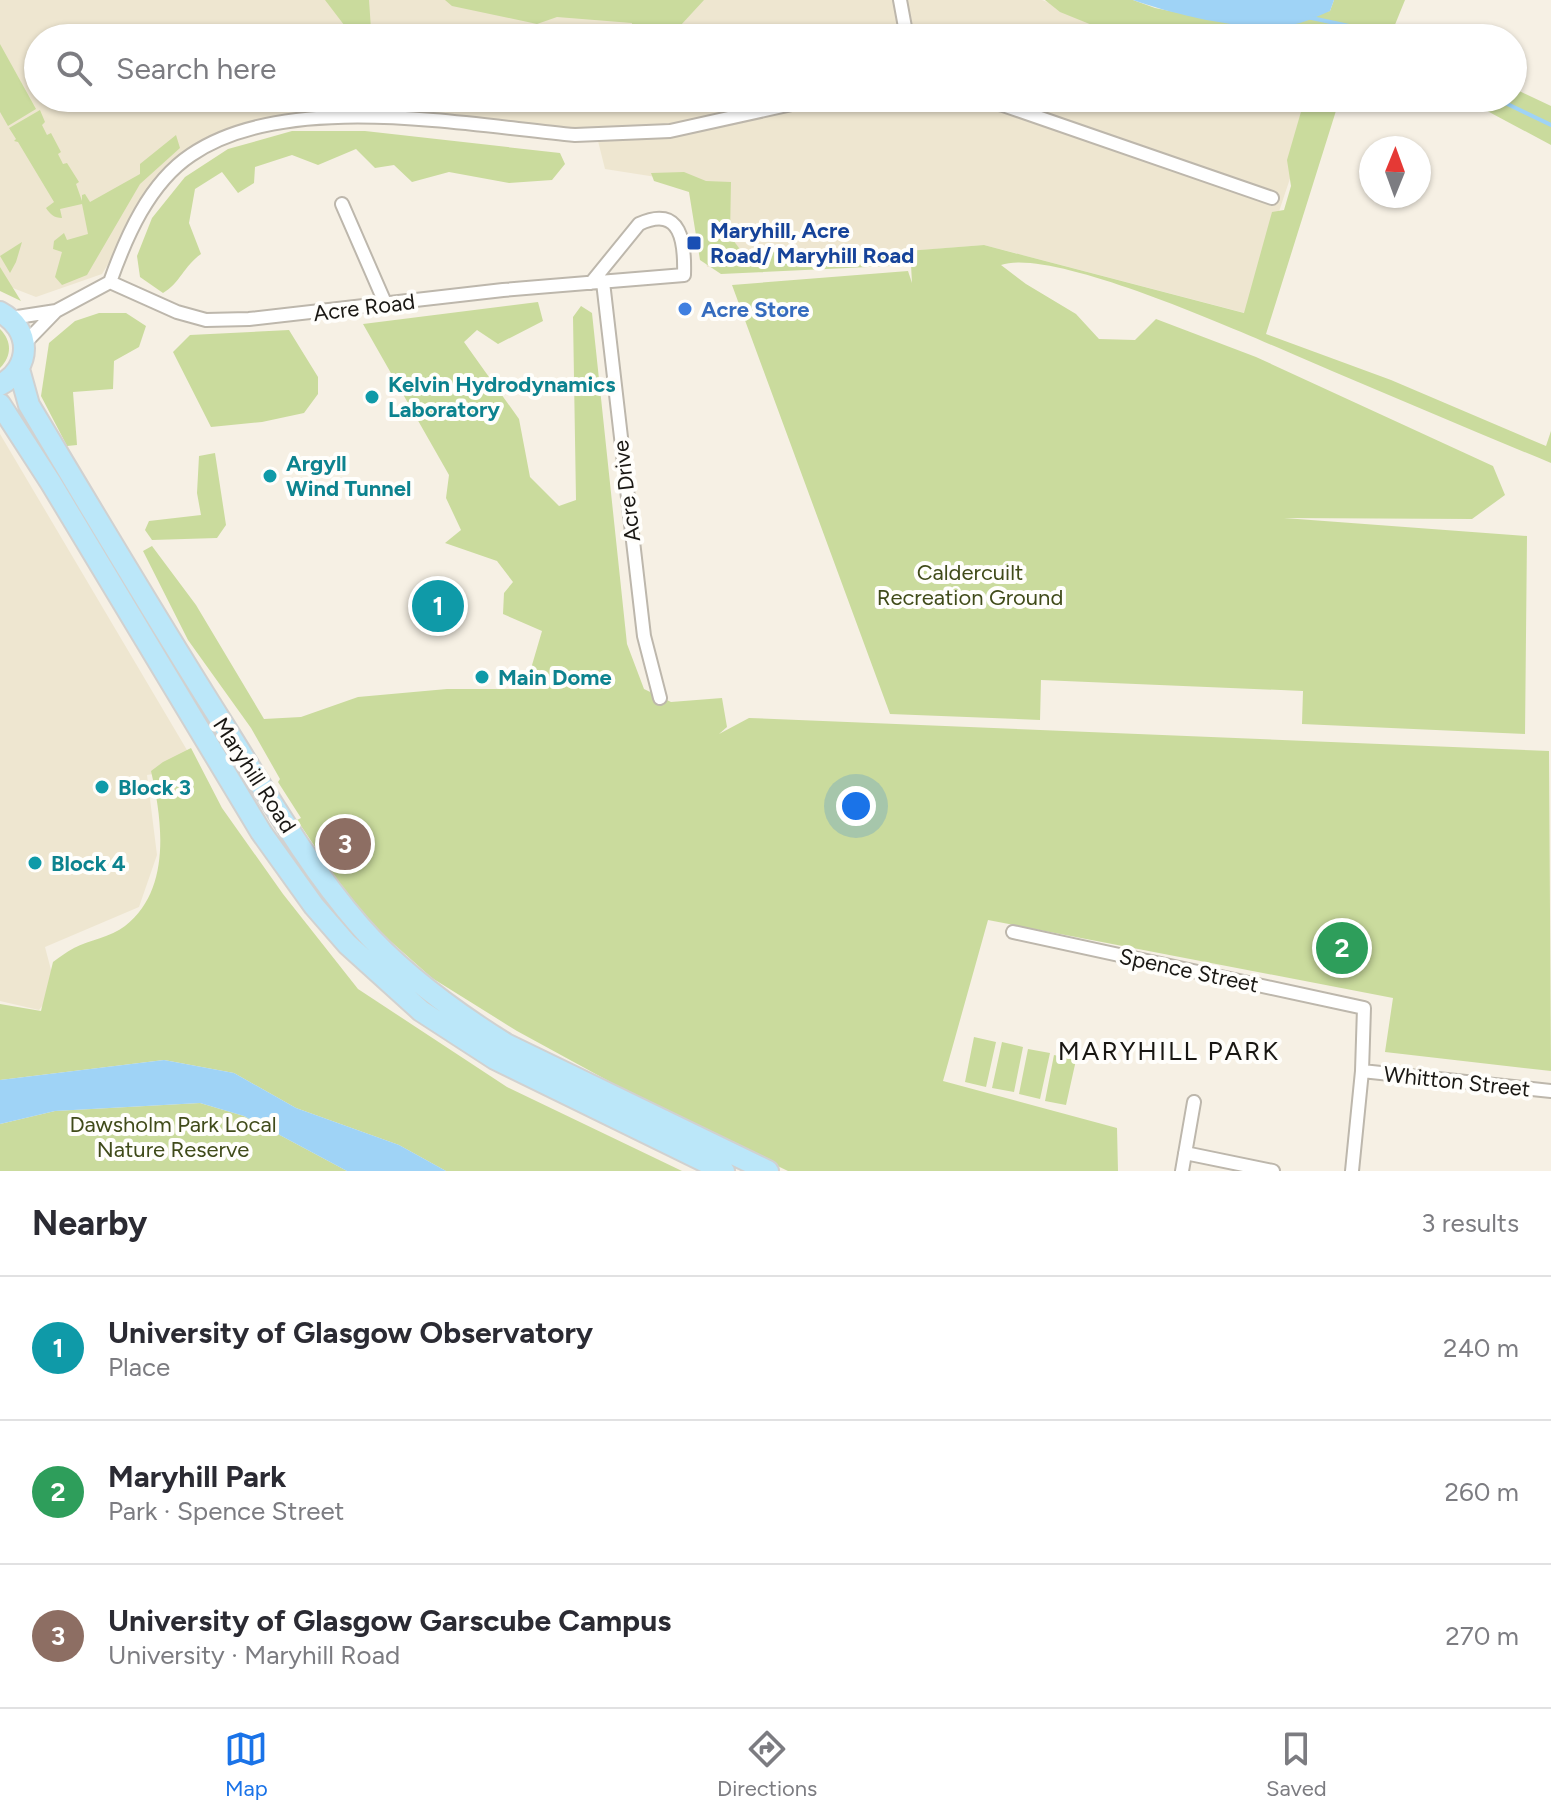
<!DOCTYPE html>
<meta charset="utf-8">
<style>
:root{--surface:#fff;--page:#f2f2f3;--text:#2b2b33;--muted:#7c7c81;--line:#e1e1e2;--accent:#1a73e8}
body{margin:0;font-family:Figtree,sans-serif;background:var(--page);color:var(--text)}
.compass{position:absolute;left:1359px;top:136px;width:72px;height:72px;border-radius:50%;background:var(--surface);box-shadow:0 2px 6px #0004;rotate:1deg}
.you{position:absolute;left:856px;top:806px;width:28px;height:28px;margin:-20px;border:6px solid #fff;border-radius:50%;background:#1a73e8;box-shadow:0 0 0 12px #1a73e833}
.badge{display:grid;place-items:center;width:52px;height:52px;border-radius:50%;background:var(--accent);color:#fff;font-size:26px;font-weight:700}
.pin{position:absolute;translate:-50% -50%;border:4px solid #fff;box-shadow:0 2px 8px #0006}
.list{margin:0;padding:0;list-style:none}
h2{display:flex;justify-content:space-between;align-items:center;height:104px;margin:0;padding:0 32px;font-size:34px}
h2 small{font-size:26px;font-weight:400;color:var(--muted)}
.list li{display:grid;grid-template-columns:52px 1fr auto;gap:24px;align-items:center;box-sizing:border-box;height:144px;padding:0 32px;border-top:2px solid var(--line)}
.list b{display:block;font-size:30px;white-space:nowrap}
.list p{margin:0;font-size:26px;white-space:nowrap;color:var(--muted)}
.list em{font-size:26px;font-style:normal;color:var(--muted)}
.icon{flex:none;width:44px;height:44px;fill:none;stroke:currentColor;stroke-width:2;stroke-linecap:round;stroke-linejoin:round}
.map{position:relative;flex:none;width:1551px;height:1171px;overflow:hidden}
.search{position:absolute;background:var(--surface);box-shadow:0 2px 6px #0004;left:24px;right:24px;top:24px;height:88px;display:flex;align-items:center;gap:20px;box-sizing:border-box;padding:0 28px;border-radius:44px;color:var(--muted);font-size:30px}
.sheet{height:536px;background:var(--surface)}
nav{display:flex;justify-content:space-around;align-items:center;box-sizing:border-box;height:112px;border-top:2px solid var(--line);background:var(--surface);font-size:22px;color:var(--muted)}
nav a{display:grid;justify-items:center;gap:4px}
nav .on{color:var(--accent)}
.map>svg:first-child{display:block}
.commercial{fill:#eee6d0}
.green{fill:#cadb9d}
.water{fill:#9fd3f6}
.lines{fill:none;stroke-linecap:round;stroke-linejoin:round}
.stream{stroke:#9fd3f6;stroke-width:4}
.minor-casing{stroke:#bdb7ac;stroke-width:16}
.primary-casing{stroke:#d1d1d0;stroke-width:24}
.minor{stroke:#fff;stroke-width:12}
.primary{stroke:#bbe7f9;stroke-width:20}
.transit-dot{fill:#1a4fb4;stroke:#fffefb;stroke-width:3}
.shop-dot{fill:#3f7fe0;stroke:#fffefb;stroke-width:3}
.culture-dot{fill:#0f9aa8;stroke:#fffefb;stroke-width:3}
.labels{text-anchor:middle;stroke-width:8;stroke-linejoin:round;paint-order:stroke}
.transit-label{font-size:22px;font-weight:bold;fill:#164399;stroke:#fffefb;text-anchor:start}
.street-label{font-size:22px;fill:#191713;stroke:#fffefb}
.shop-label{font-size:22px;font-weight:bold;fill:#366cbe;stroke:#fffefb;text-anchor:start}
.culture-label{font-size:22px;font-weight:bold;fill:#0d838f;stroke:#fffefb;text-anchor:start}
.park-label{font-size:22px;fill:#404b1a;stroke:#fffefb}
.quarter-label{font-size:26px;letter-spacing:2px;fill:#191713;stroke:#fffefb}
</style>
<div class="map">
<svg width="1551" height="1171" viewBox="0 0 1551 1171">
<rect width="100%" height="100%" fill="#f6f0e4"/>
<path class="commercial" d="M0,0H1042L1141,38H38V98H1317L1245,313L984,245L707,267L688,182L605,169L597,137L316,118L215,137L155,189L102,274L36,297L0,283Z
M0,434L197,767L147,775L157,855L139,907L45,947L56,989L39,1010L0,1001Z"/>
<path class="green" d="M325,0H369L371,29L378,38H354Z
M445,0H704L669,38H631L632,23L557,17L537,24L452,6Z
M1045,0H1133L1155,8L1245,26L1330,11L1334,0H1405L1392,32L1405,38H1124L1060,12Z
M0,44L36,109L8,126L0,112Z
M1513,88L1551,106V145L1463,98H1513Z
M1305,98H1340L1266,334L1391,380L1546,446L1551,431V463C1478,433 1405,402 1332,371C1269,345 1058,246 1001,265L1026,284L1076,314L1099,339L1135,340L1156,319L1256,357L1493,466L1505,495L1472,519L1284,518L1527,536L1525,734L1302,724L1303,691L1041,680L1040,720L890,714L732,285L908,271L912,283L911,265L721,274L700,260L689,192L654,181L651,173L684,172L706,181L731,182L730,236L742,252H894L984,245L1244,313L1272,212L1284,210L1291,186L1287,160Z
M40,110L45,122L42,125L47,135L51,133L61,152L58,154L63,164L67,163L79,182L76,184L82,201V195L85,194L90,202L140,174V164L176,135L180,148L140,184L87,275L62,285L55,277L62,252L53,249L54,241L64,233L67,240L88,234L82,204L60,209L62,218C54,218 50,214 46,208L54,202L18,142L14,141L16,139L9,128Z
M292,131H365L560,153L565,164L552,180L509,183L449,172L412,182L394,165L375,168L356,149L318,165L292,155L255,167L254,183L238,193L222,172L195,189L189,223L201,254C184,266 180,283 163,293L140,277L137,256L152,218L185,177L228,149Z
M22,242L16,262L10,273L0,256Z
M0,267L21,301L0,291Z
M538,302L543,321L498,344L477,330L464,342L519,419L530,477L559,506L576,500L573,317L581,306L592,313L627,644L644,689L671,702L722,698L727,727L719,734L749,718L1549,751L1551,1071L1385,1052L1393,998L988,920L943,1081L1117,1128L1118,1171H788L658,1108L517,1031L432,978L361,915L297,820L301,818L278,782L280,779L251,728L188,640L143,551L152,546L196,605L264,719L301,717L358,697L447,689H525L542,631L503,614L504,593L513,582L497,561L445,543L461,530L446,498L449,475L363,324Z
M99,313H126L146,326L139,347L114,361L113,389L73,392L77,445L67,446L41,396L49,343L75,321Z
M0,329C12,341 12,356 0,368Z
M289,330L318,377V394L304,413L262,422L211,427L173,352L190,335Z
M215,453L226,525L217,538L152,540L145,530L149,521L201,515L197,493L199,456Z
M191,748L222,808L283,894L358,989L507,1087L682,1171H446L399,1145L296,1108L234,1073L164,1060L0,1080V1004L41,1011L53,962C60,957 66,952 74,948C89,940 111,937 125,926C171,890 163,823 151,771L163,762Z
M974,1037L996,1042L986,1087L965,1082Z
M1002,1042L1023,1047L1014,1092L992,1088Z
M1028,1049L1050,1053L1040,1099L1019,1094Z
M1054,1055L1076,1060L1066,1105L1045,1101Z
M200,1103L244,1116L347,1171H0V1124L55,1111Z"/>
<path class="water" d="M1133,0H1334L1330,11C1320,15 1310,20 1300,23C1255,35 1176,15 1133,0Z
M164,1060L234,1073L296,1108L399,1145L446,1171H347L244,1116L200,1103L55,1111L0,1124V1080Z"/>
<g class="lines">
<path class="stream" d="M1307,17L1349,26L1373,38
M1495,98L1551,125"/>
<defs>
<path id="minor" d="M900,0L907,38
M974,98L1003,105L1272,198
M342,204L386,305
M110,282C126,237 149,183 191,155C286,90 465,125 575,135L670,131L819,98
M110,282L177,312L206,320L249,319L503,290L684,275C685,244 682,204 639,224L591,283
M603,282L644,636L660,698
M11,318L56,311L110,282
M25,343L56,311
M1013,932L1364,1008L1362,1071L1352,1171
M1362,1071L1551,1091
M1185,1153L1273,1171
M1182,1171L1194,1102"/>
<path id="primary" d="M0,312C32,329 32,368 0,385
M19,369L29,405C91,509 153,613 218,716C263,787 305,863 360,926C401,973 453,1011 506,1044L768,1171
M0,404L51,483L261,832L314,906L347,944L421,1011L495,1059L724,1171"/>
</defs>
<use href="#minor" class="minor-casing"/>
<use href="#primary" class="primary-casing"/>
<use href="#minor" class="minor"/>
<use href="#primary" class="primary"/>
</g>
<rect class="transit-dot" x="686" y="235" width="16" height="16" rx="4"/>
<circle class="shop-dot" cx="685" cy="309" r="8"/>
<g class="culture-dot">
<circle cx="372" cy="397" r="8"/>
<circle cx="270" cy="476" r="8"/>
<circle cx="482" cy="677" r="8"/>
<circle cx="102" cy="787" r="8"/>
<circle cx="35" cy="863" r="8"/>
</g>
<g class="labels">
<g class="transit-label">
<text x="710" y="238">Maryhill, Acre<tspan x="710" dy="25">Road/ Maryhill Road</tspan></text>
</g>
<g class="street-label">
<text transform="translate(364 307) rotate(-7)" y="8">Acre Road</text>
<text transform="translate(626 491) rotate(-97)" y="8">Acre Drive</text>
<text transform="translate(255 775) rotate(57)" y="8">Maryhill Road</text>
<text transform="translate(1189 970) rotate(12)" y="8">Spence Street</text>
<text transform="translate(1457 1081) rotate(6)" y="8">Whitton Street</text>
</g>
<g class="shop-label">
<text x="701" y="317">Acre Store</text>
</g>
<g class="culture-label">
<text x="388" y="392">Kelvin Hydrodynamics<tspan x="388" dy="25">Laboratory</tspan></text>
<text x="286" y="471">Argyll<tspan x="286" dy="25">Wind Tunnel</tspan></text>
<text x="498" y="685">Main Dome</text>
<text x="118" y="795">Block 3</text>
<text x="51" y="871">Block 4</text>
</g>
<g class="park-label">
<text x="970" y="580">Caldercuilt<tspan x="970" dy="25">Recreation Ground</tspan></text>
<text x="173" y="1132">Dawsholm Park Local<tspan x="173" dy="25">Nature Reserve</tspan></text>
</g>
<g class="quarter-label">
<text x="1169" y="1060">MARYHILL PARK</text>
</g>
</g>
</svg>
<svg class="compass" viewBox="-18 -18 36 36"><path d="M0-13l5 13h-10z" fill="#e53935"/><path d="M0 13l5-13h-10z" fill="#7c7c81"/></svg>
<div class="you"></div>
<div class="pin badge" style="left:438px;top:606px;background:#0f9aa8">1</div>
<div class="pin badge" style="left:1342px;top:948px;background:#2e9e5b">2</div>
<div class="pin badge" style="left:345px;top:844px;background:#8d6e63">3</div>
<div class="search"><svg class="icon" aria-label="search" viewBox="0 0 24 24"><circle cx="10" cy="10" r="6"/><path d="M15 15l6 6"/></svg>Search here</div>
</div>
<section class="sheet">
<h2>Nearby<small>3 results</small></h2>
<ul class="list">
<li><span class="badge" style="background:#0f9aa8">1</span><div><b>University of Glasgow Observatory</b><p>Place</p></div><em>240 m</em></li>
<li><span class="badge" style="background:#2e9e5b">2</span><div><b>Maryhill Park</b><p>Park · Spence Street</p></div><em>260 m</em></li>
<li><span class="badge" style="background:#8d6e63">3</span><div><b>University of Glasgow Garscube Campus</b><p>University · Maryhill Road</p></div><em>270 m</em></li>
</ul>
</section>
<nav>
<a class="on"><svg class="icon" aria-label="map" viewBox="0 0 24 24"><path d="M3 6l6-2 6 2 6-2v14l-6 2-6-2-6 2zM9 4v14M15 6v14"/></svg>Map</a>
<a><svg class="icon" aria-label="directions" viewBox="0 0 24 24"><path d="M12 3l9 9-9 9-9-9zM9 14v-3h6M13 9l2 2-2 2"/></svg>Directions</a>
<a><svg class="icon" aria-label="saved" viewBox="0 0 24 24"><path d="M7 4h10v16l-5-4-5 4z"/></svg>Saved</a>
</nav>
